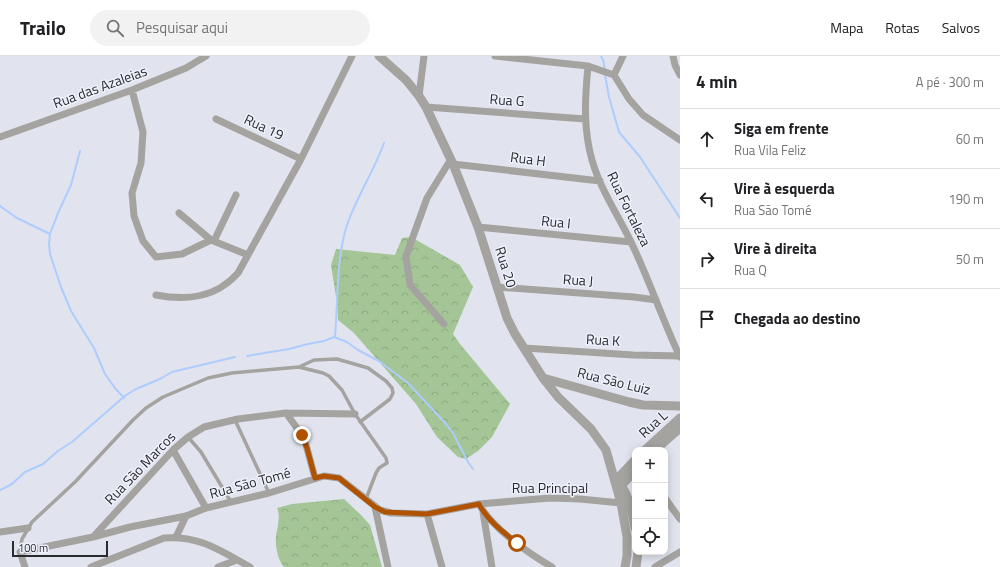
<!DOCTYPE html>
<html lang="pt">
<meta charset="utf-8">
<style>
:root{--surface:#fff;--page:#f2f2f2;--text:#202124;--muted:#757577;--line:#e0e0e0}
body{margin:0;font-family:"Titillium Web",sans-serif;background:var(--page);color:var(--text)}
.controls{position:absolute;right:12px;bottom:12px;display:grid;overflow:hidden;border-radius:8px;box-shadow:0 2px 10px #0003}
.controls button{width:36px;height:36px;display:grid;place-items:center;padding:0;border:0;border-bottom:1px solid var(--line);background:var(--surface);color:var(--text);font:20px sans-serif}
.scale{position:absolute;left:12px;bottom:10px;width:96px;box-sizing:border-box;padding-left:4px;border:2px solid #2a2b2e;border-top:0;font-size:11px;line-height:14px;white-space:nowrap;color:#2a2b2e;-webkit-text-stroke:3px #eef1fb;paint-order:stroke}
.stop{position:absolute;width:12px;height:12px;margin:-9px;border:3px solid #b05200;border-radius:50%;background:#fff}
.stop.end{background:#b05200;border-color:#fff;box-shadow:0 1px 4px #0008}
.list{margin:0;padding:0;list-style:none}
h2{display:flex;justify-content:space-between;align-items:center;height:52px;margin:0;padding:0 16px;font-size:17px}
h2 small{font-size:13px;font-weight:400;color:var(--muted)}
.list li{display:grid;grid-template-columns:26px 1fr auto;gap:12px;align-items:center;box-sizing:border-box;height:60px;padding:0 16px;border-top:1px solid var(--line)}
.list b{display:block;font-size:15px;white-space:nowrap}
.list p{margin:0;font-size:13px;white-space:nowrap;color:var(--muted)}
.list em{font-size:13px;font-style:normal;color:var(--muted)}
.icon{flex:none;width:22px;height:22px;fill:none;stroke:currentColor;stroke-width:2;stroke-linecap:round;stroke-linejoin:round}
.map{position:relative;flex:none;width:680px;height:511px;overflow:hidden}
header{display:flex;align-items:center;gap:24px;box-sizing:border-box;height:56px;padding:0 20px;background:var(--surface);border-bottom:1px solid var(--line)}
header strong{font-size:19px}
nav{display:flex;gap:22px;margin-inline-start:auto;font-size:14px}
.search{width:280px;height:36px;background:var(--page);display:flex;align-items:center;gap:10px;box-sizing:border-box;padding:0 14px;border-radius:22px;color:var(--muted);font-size:15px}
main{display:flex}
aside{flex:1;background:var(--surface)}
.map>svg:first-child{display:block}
.forest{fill:url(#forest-crowns)}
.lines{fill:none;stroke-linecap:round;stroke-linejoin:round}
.stream{stroke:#aeccfd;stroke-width:2}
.service{stroke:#a5a39f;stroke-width:3.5}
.minor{stroke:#a5a39f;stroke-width:7}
.tertiary{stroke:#a5a39f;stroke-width:9}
.route{stroke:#b05200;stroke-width:5}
.labels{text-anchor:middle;stroke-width:3;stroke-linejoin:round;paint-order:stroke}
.street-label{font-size:14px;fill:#2a2b2e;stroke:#eef1fb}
</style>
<header>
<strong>Trailo</strong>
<div class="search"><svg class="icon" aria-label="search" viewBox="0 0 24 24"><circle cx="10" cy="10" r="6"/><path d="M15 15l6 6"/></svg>Pesquisar aqui</div>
<nav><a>Mapa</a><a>Rotas</a><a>Salvos</a></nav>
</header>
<main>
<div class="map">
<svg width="680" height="511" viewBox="0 0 680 511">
<defs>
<pattern id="forest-crowns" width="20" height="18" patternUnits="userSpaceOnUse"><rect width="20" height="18" fill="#a4c596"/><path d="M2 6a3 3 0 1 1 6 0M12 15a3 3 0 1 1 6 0" fill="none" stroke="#8da982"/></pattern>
</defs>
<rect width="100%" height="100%" fill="#e1e4ee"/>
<path class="forest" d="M411,181L460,209L473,231L453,278L460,288L510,348L492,381L478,395L466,403L458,401L437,381L416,348L354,277L338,264L337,247L331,209L336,193L395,199L402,182Z
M344,443L361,459L370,469L382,511H284C278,504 275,490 276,481C277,471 281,461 277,452L292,448Z"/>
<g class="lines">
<path class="stream" d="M601,0L603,4L605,14
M605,19L609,41L619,76L640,101L680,162
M80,95L71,129L58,157L50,178L49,188L50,198L61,231L71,255L94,292L105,318L115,332L124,342
M0,150L17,162L50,178
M335,281C338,246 336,203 347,169C357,140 374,115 384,87
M247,300L289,293L308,288L324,285L334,281L347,286L358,294L379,305L408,327L446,368L453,377L468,406L473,413
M0,434L12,428L25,416L43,408L58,395L72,386L126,339L136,333L160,323L172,316L235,301"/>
<path class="service" d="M299,311L314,304L337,303L368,312L386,325L392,332L393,337L390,343L360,366
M235,364L269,437
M188,381L201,396L231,446
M20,495L22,483L32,466L75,426L133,364L146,352L163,341L208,322L232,317L299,311L323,317L329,320L342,334L355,358L386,402L387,407L379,412L376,417L366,443"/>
<path class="minor" d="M495,0L588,10L614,19
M673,0L675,9L680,19
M588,10C585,41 583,73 592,104C600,133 618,159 631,186C649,223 662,263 680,301
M614,19L629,43L643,59L680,84
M614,19L623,0
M132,34L143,76L141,107L132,137L134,160L143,185L156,201L182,198L211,184
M419,40L424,0
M426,51L585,63
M216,63L301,103
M0,81L132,34L186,12L206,0
M453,108L600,125
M179,157L211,184L248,199
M478,171L631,186
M214,185L236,139
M497,231L634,241L656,244
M156,239C187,245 216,242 238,217L301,103L352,0
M444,268L410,229L406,200L427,142L451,103
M524,292L633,299L680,300
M286,357L302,379L305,385L315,422
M173,394L206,452
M665,442L680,463
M479,448C492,472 528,497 552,511
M375,451L388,511
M483,456L492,511
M427,458L442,511
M0,476L28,472
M93,481L173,394L188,381L204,371L238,363L286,357L355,358
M176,481L186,460
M25,511L20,496L93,481L130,471L186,460L206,452L269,437L324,420L339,422L380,454L391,457L427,458L479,448L550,442L580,443L621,447
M91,511L164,482C199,479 221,495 250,511
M218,511L237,504
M655,511L680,496"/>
<path class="tertiary" d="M379,0L406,24L419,40L426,51L453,108L478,171L507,262L515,278L543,322L558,341L591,373L606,394L621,447L627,481V500L625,511
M543,322L629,346L643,349L680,350
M645,394L680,362
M655,394L680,372
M615,425L635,404
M618,427C628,433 633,460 635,472
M619,432L635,415
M636,511L638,496"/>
</g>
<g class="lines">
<path class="route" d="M302,379L307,392L315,422L324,420L339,422L375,451L385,456L427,458L479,448C487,464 503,476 517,487"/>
</g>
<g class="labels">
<g class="street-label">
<text transform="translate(100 31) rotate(-20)" y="5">Rua das Azaleias</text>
<text transform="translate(507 44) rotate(4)" y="5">Rua G</text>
<text transform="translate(264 71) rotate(25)" y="5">Rua 19</text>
<text transform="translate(528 103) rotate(7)" y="5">Rua H</text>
<text transform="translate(629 153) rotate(64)" y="5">Rua Fortaleza</text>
<text transform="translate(556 166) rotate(6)" y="5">Rua I</text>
<text transform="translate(506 211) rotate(73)" y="5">Rua 20</text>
<text transform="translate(578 224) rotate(4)" y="5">Rua J</text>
<text transform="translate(603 284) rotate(3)" y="5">Rua K</text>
<text transform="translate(614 325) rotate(14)" y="5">Rua São Luiz</text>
<text transform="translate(653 368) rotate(-42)" y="5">Rua L</text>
<text transform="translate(140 412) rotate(-46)" y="5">Rua São Marcos</text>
<text transform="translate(250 427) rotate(-15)" y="5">Rua São Tomé</text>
<text x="550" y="437">Rua Principal</text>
</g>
</g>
</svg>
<div class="controls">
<button>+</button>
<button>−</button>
<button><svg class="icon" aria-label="locate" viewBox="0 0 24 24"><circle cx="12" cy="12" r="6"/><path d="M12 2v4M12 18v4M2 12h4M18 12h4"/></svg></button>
</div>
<div class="scale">100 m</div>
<div class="stop" style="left:517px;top:487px"></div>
<div class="stop end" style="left:302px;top:379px"></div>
</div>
<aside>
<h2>4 min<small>A pé · 300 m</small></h2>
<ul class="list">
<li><svg class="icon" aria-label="ahead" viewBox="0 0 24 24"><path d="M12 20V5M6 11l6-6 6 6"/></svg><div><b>Siga em frente</b><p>Rua Vila Feliz</p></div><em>60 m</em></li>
<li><svg class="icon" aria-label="left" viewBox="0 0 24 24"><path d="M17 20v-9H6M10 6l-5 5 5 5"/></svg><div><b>Vire à esquerda</b><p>Rua São Tomé</p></div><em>190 m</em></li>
<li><svg class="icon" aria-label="right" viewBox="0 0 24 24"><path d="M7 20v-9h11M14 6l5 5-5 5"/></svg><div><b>Vire à direita</b><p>Rua Q</p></div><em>50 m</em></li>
<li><svg class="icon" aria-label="arrive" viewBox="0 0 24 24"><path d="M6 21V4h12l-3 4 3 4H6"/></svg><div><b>Chegada ao destino</b></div></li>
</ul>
</aside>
</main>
